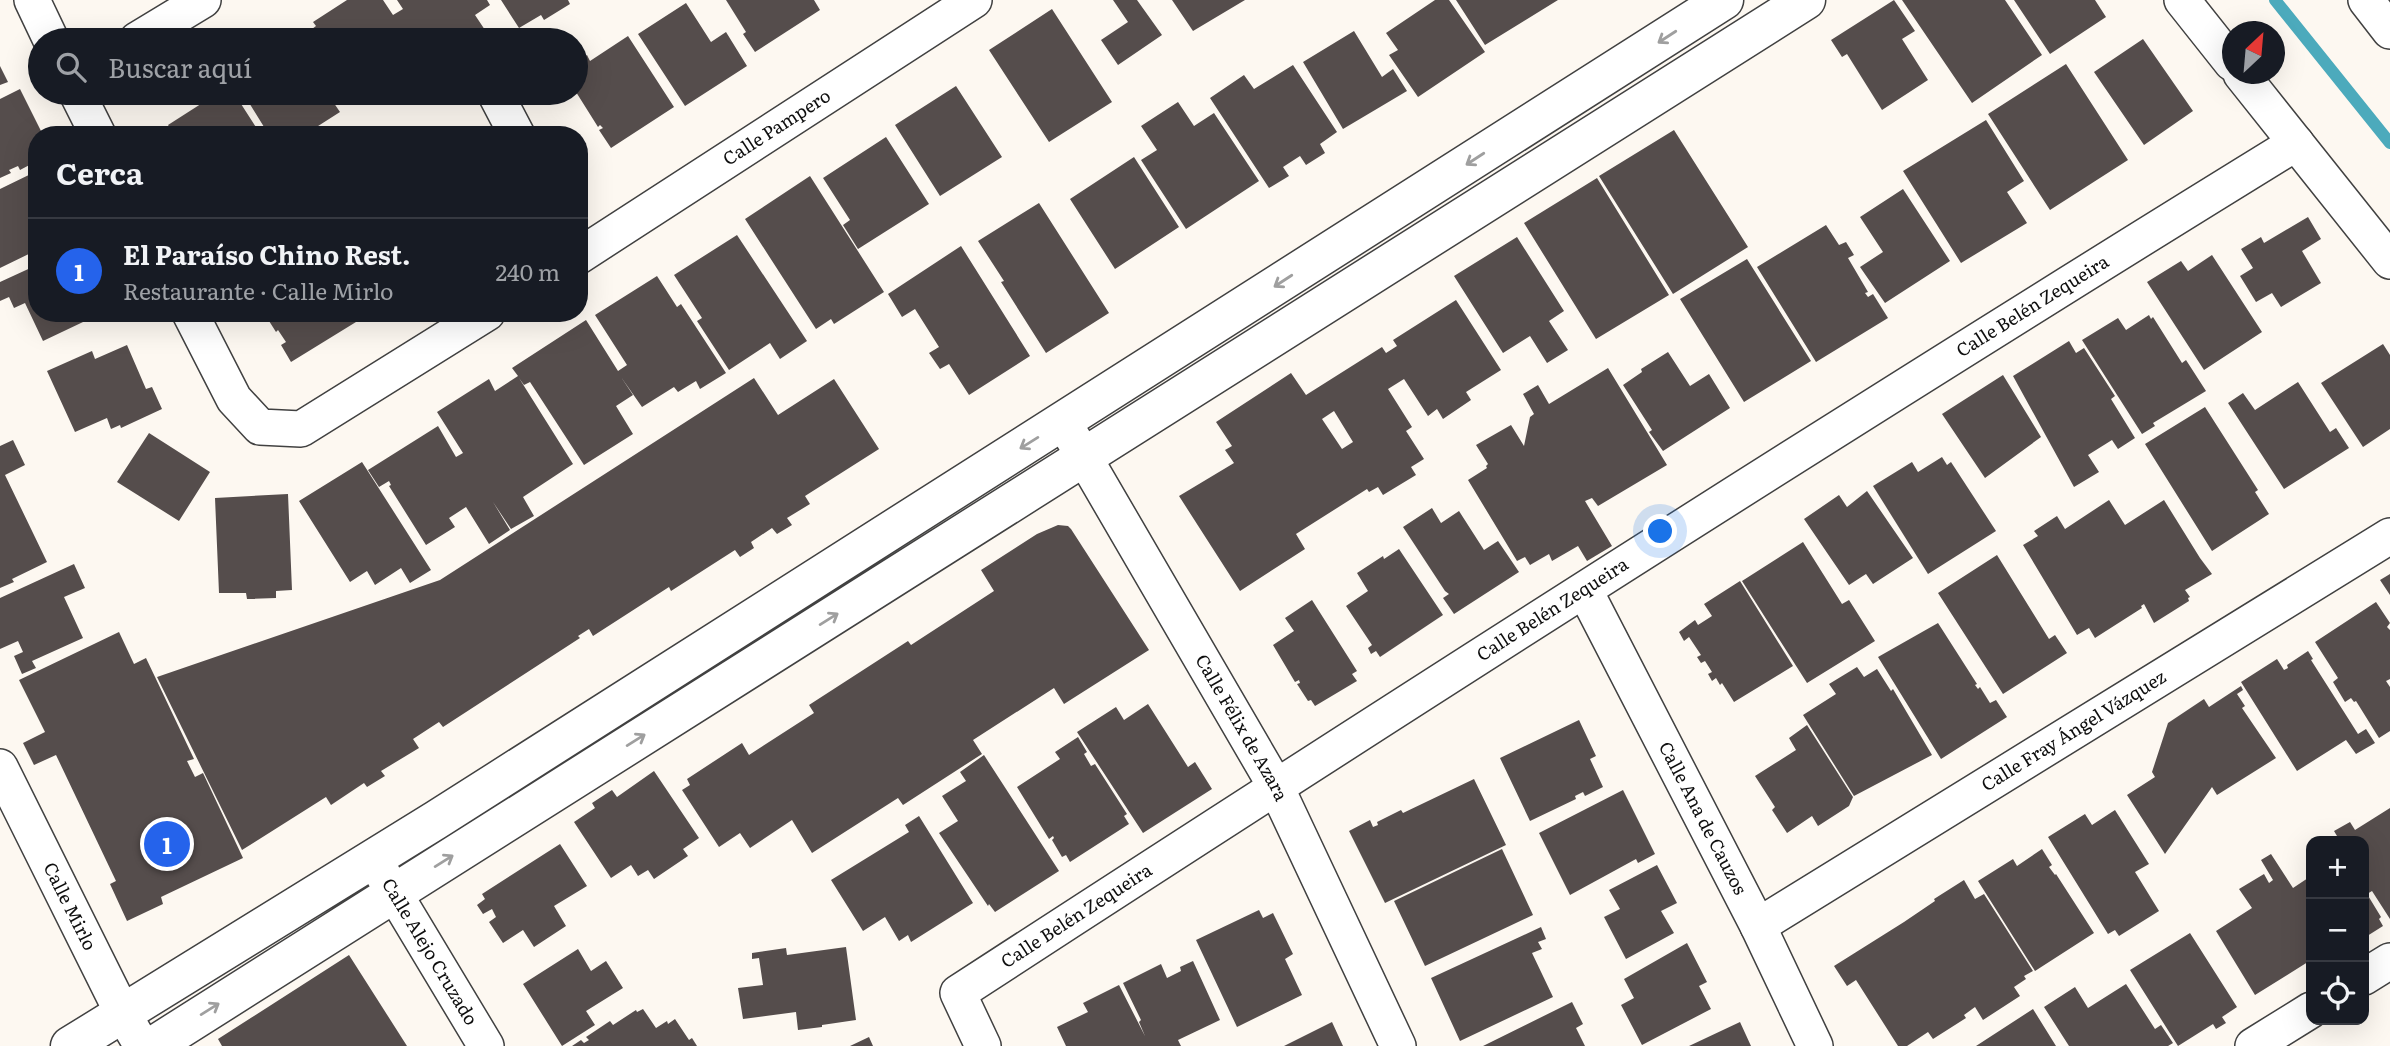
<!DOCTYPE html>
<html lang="es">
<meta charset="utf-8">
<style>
:root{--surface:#171b24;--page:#242831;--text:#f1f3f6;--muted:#9ea1a6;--line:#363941;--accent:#2563eb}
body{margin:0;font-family:Literata,serif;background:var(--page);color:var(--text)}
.controls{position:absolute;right:21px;bottom:21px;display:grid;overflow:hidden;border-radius:14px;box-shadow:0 7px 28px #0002}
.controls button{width:63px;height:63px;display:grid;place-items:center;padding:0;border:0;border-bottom:2px solid var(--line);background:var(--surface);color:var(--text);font:35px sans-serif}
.compass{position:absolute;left:2222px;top:21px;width:63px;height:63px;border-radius:50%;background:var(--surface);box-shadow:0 7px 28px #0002;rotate:26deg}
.you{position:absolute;left:1661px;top:532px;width:24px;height:24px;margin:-18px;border:5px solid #fff;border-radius:50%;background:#1a73e8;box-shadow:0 0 0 10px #1a73e833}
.badge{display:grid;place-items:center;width:46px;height:46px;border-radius:50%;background:var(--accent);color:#fff;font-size:23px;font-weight:700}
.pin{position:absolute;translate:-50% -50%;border:4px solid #fff;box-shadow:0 2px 7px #0006}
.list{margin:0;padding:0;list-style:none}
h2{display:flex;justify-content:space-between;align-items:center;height:91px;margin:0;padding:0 28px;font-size:30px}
h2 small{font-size:23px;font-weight:400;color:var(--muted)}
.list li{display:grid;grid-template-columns:46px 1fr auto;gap:21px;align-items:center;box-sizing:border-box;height:105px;padding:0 28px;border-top:2px solid var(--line)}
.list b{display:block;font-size:26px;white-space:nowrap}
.list p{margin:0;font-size:23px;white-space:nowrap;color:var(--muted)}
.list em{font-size:23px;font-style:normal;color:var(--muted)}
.icon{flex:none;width:38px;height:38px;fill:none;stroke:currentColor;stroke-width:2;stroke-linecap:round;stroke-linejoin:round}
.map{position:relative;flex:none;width:2390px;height:1046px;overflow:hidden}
.search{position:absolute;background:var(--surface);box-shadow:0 7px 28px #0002;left:28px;top:28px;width:560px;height:77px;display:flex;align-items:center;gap:18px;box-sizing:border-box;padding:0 24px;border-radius:38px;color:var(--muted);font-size:26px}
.panel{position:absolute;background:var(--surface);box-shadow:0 7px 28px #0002;left:28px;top:126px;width:560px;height:196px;border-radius:28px}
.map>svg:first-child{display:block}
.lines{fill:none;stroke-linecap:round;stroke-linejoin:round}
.stream{stroke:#4caabc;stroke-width:12}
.building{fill:#554d4c;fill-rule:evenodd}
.minor-casing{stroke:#414141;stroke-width:38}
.tertiary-casing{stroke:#414141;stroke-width:41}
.minor{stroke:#fff;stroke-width:35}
.tertiary{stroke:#fff;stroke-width:38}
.oneway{stroke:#9f9f9f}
.labels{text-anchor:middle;stroke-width:7;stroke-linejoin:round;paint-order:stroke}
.street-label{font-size:18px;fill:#0e0e0e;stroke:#fff}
</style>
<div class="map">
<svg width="2390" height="1046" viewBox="0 0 2390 1046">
<rect width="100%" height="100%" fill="#fdf8f1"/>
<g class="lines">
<path class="stream" d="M2275,0L2390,143"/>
</g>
<path class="building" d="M347,0H383L393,15L403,9L397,0H487L490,5L475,15L487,33L477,40H319L312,29L316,26L313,22Z
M501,0H568L570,4L544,20L541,15L519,28Z
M726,0H814L820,10L755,52L743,34L746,32Z
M1113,0H1137L1162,35L1118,65L1101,40L1128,22Z
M1172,0H1245L1193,31Z
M1435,0H1449L1485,52L1418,97L1389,55L1398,50L1386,33Z
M1456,0H1558L1485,45Z
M1894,0L1915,31L1902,39L1928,80L1882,110L1847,54L1842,57L1831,40Z
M1902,0H2005L2042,55L1972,103Z
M2014,0H2095L2106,17L2050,54Z
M686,3L711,42L726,32L747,66L685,106L638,34Z
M1052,9L1112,102L1049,142L989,50Z
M1354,31L1382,77L1393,69L1407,91L1343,129L1303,62Z
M628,36L674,107L611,148L599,130L603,128L600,125L598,127L576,92V62L587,55L590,61Z
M2143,39L2193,111L2144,145L2094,72Z
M2066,64L2128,160L2050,210L1988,114Z
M1293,65L1337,132L1320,144L1325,153L1306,165L1300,156L1283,167L1289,176L1269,188L1210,98L1244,75L1254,89Z
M0,66L8,82L0,85Z
M956,86L1002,157L940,196L895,125Z
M20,89L43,135H37V161L20,170L18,166L9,170L11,173L0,178V99Z
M218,93H234L261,135H174L168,125Z
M243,93H327L340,112L304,135H269Z
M354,93H369L358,99Z
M1178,102L1194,126L1214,113L1259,181L1186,229L1141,160L1157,150L1141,126Z
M1986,120L2024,181L2007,192L2027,223L1961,263L1903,171Z
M1674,130L1748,247L1673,294L1599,176Z
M886,137L929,204L858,249L843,225L850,220L823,178Z
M1134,157L1179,227L1115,269L1070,199Z
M37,171V250L0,268V189Z
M810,176L884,292L834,324L831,319L816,329L745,219Z
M1597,178L1669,295L1596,339L1524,223Z
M1903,189L1950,261L1885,303L1860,267L1883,252L1860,217Z
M1039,203L1109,313L1046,353L1001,282L1004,281L978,241Z
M2308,217L2321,239L2302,251L2321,283L2281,307L2272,293L2256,302L2240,276L2253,268L2241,249L2261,237L2264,243Z
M1826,225L1839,245L1846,242L1854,255L1848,258L1868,292L1865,293L1868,297L1873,294L1888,318L1816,362L1757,267Z
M737,235L807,341L780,359L770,343L729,370L697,321L702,318L674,275Z
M1517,237L1564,311L1549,321L1568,350L1547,363L1530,336L1503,353L1454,276Z
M961,246L1030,356L969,395L949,364L940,369L929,353L939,347L915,309L902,317L888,294Z
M2212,255L2262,332L2204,370L2147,282L2181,261L2188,271Z
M1747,259L1811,361L1744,402L1680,299Z
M37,265V313H102L43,341L25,303L14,308L9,297L0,301V282Z
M657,276L677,307L681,304L726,373L700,389L696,381L678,392L674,387L642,407L621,377L633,395L616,406L633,434L584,465L530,382L524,385L519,378L573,464L523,497L534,516L511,529L493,502L510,530L489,544L466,507L449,518L455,527L426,545L389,486L391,485L389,481L379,487L368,470L438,426L456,457L463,453L437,412L489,379L495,391L518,376L512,368L586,320L618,371L627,365L595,315Z
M1456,300L1501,370L1466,392L1471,400L1443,419L1437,409L1428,416L1404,379L1388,389L1412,427L1406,431L1424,459L1411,467L1416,475L1383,495L1378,487L1369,492L1367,489L1296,534L1305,549L1240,591L1179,496L1234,463L1225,450L1232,446L1216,422L1291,373L1306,395L1382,347L1386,353L1397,346L1393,340ZM1334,411L1353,442L1342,449L1322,419Z
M264,313H351L356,322L291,362L281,345L286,342L278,330L276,332Z
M2149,315L2151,319L2153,317L2182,363L2186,360L2206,391L2153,423L2155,426L2142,434L2082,340L2118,318L2126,330Z
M2069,341L2076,353L2084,348L2115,396L2111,399L2135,438L2118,449L2112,440L2088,455L2099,472L2074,487L2013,376Z
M2383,344L2390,355V429L2363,447L2321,383Z
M127,345L146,389L152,387L162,409L121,428L120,425L111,429L107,418L75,432L47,371L92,351L95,359Z
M1668,352L1690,386L1709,374L1730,408L1663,451L1649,432L1652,430L1623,385L1642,372L1641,369Z
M1608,368L1667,465L1598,506L1592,498L1585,501L1612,546L1587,561L1578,546L1552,561L1549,554L1530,565L1525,557L1517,561L1468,480L1487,468L1486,466L1488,464L1476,445L1511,425L1524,446L1530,417L1534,414L1523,394L1538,385L1549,404Z
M2003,375L2041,437L1985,478L1942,414Z
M754,378L778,415L834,379L879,449L805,496L810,504L787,518L792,525L777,534L772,528L751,542L754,548L740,557L735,550L671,591L669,587L593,636L589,629L578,636L580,638L443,727L439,722L413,739L419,748L381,771L385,776L367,787L364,783L331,805L326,797L242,850L157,677L440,580Z
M2298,382L2330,432L2336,428L2349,448L2284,489L2228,403L2243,393L2255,410Z
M2205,407L2258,490L2255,492L2269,514L2212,551L2145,444Z
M149,433L210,472L179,521L117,482Z
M13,440L25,465L5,475L47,562L12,579L14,582L0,588V446Z
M1942,457L1947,465L1951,462L1996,531L1928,574L1873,486L1912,462L1918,472Z
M362,462L431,570L410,583L401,568L375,585L367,571L350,582L299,501Z
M1867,491L1913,558L1873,584L1866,574L1849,585L1804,519L1839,495L1847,507Z
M288,494L292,590L276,591V598L247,599L246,593H219L215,498Z
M2109,500L2125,525L2164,500L2200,558L2212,574L2185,590L2190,597L2188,598L2189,601L2154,623L2144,604L2141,606L2142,608L2095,638L2089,628L2077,635L2023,545L2038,536L2034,531L2057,516L2065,529Z
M1432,508L1441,523L1459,511L1484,550L1498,541L1519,572L1454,614L1443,598L1449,594L1445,591L1403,527Z
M1058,525L1068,526L1071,529L1149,650L1064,704L1054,688L973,740L982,754L903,805L898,798L812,853L792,820L750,848L740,833L719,847L682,790L690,785L687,779L742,743L749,755L814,713L809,705L908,641L911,645L994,591L981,570L1037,534Z
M1803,542L1842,604L1849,600L1875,641L1807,683L1742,581Z
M1399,549L1443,615L1380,657L1376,651L1371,654L1368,648L1372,645L1346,606L1368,591L1357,573L1383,556L1384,559Z
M1997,555L2049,639L2055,635L2067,653L2003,694L1938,593Z
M74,564L85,588L64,597L83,638L32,661L36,668L22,674L14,656L23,652L18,641L0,649V598Z
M2390,574V595L2380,580Z
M1740,581L1793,666L1734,702L1722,683L1720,685L1716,678L1712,681L1708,674L1712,672L1705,661L1701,663L1697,657L1701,655L1689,637L1684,641L1679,632L1695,620L1698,625L1712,616L1704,604Z
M1312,600L1357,671L1352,674L1357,681L1315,706L1311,700L1308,701L1297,684L1300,683L1299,680L1295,682L1273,645L1294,631L1285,618Z
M2376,602L2390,623L2387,627L2390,630V679L2386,681L2390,687V731L2379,738L2356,701L2354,702L2351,698L2345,702L2333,682L2338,678L2315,642Z
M1938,623L1977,684L1975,685L1978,689L1980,687L1990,703L1996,700L2007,717L1941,759L1878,657Z
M119,632L134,664L146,658L194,759L187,761L195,777L203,773L243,858L161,897L163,904L127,921L110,884L116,881L56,755L34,765L23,743L45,732L19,680Z
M2308,651L2313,659L2311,660L2358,734L2366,729L2375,743L2356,754L2346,740L2297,771L2241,682L2277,659L2284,670L2288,668L2287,665Z
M1857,667L1864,677L1877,669L1891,691L1893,689L1932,755L1854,796L1803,715L1836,694L1829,684Z
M2241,686L2243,690L2237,694L2245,706L2242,708L2276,758L2217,795L2212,787L2165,854L2127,795L2155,777L2152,772L2168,723L2204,699L2209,707Z
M1148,704L1188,767L1195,762L1212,789L1143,833L1077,732L1116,707L1124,720Z
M1579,720L1596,756L1590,759L1603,787L1585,796L1583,792L1575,796L1576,799L1530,821L1500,758Z
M1807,725L1853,797L1849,806L1818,826L1812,816L1787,833L1772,810L1775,807L1755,776L1796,750L1789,738Z
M1078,737L1087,752L1084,754L1091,766L1095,764L1127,814L1124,816L1129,824L1070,862L1066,855L1062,857L1052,840L1054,838L1053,836L1049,839L1017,787L1060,759L1055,752Z
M984,755L1059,871L995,912L989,904L988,906L939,833L958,821L942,796L966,781L960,772Z
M654,771L699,838L683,849L688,856L654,879L648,870L638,876L631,865L611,878L574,822L595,808L592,803L612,790L617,797Z
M1474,779L1506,845L1385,903L1349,831L1370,820L1373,827L1378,825L1377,822L1401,810L1403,813Z
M1623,790L1655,854L1638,863L1636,859L1570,895L1539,833Z
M2390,808V919L2372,891L2367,894L2381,917L2379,919L2383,926L2364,938V841H2329L2337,836L2334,831L2350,822L2355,830Z
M2115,810L2149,864L2135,872L2159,911L2119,936L2115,930L2108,934L2048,837L2085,814L2092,825Z
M919,816L973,903L911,942L908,935L899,941L885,917L863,931L831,880L909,832L905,825Z
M560,844L587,886L554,906L566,926L534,947L523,930L503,943L489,922L496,917L492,909L483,914L477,905L485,899L482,894Z
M1502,849L1533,915L1425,966L1394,901Z
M2042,849L2052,865L2049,867L2055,875L2056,874L2094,933L2035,971L1978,881L2013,859L2017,866Z
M2271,854L2293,888L2311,876V960L2255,995L2216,931L2252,908L2239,889L2264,874L2269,883L2273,880L2261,860Z
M1657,865L1677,903L1661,911L1674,933L1626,959L1604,917L1620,909L1609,890Z
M1964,880L1975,899L1984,894L2033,971L2024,976L2026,979L2014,987L2020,996L1983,1020L1975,1007L1964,1015L1966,1018L1933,1039L1928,1032L1907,1046H1898L1856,980L1847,986L1834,966L1904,922L1935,901L1934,899Z
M1259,910L1263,918L1273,913L1293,954L1285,959L1302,995L1237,1027L1196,940Z
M1541,927L1546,939L1538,942L1542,949L1532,953L1553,997L1460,1041L1431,978Z
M2190,933L2237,1007L2222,1017L2226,1023L2216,1029L2213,1024L2178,1046L2130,970Z
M1687,943L1707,982L1699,986L1711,1009L1642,1045L1621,1005L1634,998L1624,979Z
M846,947L856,1020L822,1025V1027L798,1030L796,1012L743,1019L738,988L763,985L759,958L752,959V953L786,948L787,955Z
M578,949L591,971L606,961L623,988L586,1011L595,1025L562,1046L523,984Z
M349,955L407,1046H222L218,1039Z
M1193,961L1220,1020L1178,1040L1181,1046H1066L1057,1027L1088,1012L1083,1003L1119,985L1145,1036L1139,1022L1141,1020L1123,983L1161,964L1167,978L1181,971L1180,967Z
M2126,984L2155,1029L2161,1025L2173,1043L2168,1046H2069L2044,1007L2075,987L2088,1008Z
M1572,1002L1583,1024L1576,1028L1585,1046H1483Z
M643,1009L656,1028L667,1021L668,1024L675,1019L689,1040L692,1038L697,1046H572L581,1040L584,1043L589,1040L586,1037L610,1021L613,1025L636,1010L637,1012Z
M2033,1009L2056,1046H1976Z
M1332,1022L1343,1046H1284Z
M1740,1022L1751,1046H1689Z
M869,1037L873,1046H850Z"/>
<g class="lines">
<defs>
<g id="minor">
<path d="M32,0L51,40"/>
<path d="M2182,0L2232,63"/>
<path d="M2366,0L2390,31"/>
<path d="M137,40L203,0"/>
<path d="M2241,74L2390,261"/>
<path d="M77,93L98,135"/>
<path d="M495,93L517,135"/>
<path id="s1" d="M579,256L974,0"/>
<path d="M190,313L234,399L260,427L301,429L487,313"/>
<path id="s2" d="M1063,421L1276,787L1398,1046"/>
<path id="s3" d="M1585,591L1758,926L1815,1046"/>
<path id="s4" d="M0,767L122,1012L142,1046"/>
<path id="s5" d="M379,868L486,1046"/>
<path id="s6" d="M1758,926L2390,536"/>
<path d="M2364,977L2390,961"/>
<path id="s7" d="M983,1046L958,993C1401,705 1846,420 2296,143"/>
<path d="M2253,1046L2311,1010"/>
</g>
<path id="tertiary" d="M70,1046L436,820L1724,0
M153,1046L1806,0"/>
</defs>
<use href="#minor" class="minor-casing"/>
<use href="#tertiary" class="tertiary-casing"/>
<use href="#minor" class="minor"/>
<use href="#tertiary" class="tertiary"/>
</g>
<defs><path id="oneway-shaft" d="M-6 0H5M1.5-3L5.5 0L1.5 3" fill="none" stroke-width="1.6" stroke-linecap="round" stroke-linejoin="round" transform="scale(1.75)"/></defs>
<g class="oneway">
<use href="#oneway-shaft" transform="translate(1667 37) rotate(147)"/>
<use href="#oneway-shaft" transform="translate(1475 159) rotate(147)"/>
<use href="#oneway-shaft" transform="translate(1283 281) rotate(147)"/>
<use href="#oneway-shaft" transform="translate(1029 443) rotate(148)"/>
<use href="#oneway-shaft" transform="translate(829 619) rotate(-32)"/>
<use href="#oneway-shaft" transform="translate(636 740) rotate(-32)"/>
<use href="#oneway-shaft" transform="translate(444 861) rotate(-32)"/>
<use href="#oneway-shaft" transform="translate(210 1009) rotate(-32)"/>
</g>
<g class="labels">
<g class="street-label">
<text dy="6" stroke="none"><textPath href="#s1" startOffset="236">Calle Pampero</textPath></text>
<text dy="6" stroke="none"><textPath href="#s7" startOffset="1334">Calle Belén Zequeira</textPath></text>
<text dy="6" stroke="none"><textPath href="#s7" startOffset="766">Calle Belén Zequeira</textPath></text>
<text dy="6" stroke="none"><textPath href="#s2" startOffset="355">Calle Félix de Azara</textPath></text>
<text dy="6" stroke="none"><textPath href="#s6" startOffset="371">Calle Fray Ángel Vázquez</textPath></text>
<text dy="6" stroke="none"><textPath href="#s3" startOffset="256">Calle Ana de Cauzos</textPath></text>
<text dy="6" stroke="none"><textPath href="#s4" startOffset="156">Calle Mirlo</textPath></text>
<text dy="6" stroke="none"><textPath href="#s7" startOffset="200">Calle Belén Zequeira</textPath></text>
<text dy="6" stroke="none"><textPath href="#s5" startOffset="98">Calle Alejo Cruzado</textPath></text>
</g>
</g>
</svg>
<div class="controls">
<button>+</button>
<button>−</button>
<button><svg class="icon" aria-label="locate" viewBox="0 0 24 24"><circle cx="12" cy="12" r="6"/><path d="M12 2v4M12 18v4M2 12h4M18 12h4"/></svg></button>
</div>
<svg class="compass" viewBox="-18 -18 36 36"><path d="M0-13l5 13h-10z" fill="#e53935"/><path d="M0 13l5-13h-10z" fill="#9ea1a6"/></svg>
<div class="you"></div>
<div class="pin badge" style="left:167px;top:844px">1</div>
<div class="search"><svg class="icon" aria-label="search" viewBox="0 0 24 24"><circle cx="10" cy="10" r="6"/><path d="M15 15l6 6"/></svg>Buscar aquí</div>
<section class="panel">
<h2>Cerca<small></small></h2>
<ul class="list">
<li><span class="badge">1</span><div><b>El Paraíso Chino Rest.</b><p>Restaurante · Calle Mirlo</p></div><em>240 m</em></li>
</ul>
</section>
</div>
